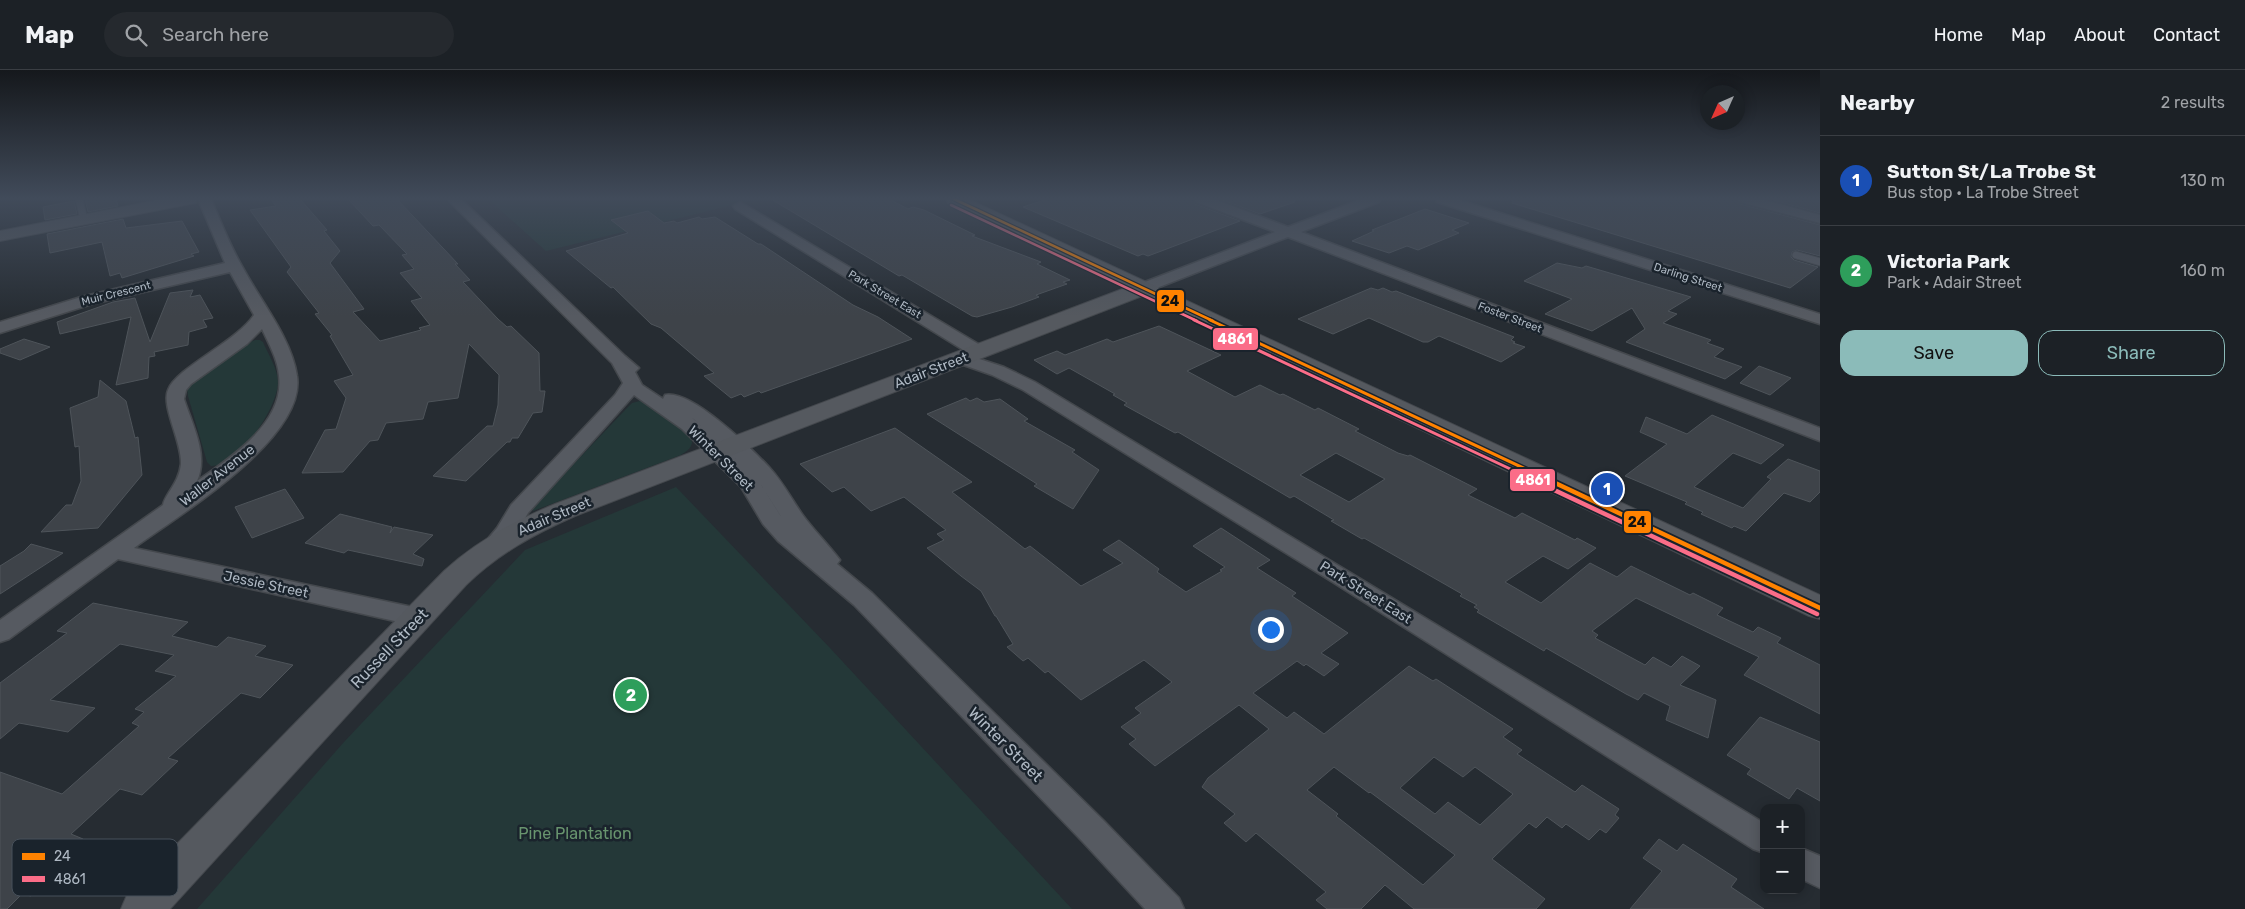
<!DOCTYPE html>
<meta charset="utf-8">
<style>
:root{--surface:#1c2126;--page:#25292e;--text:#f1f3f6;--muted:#a0a3a7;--line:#3a3e43;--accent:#8bbbb9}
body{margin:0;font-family:Rubik,sans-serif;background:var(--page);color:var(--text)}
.controls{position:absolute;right:15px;bottom:15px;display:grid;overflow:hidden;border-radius:10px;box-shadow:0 2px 12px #0003}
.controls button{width:45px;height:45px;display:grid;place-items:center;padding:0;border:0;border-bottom:1px solid var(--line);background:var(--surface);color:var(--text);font:25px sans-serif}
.compass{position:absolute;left:1700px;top:15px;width:45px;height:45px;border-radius:50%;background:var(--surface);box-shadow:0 2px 12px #0003;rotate:225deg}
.you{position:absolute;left:1270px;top:559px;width:18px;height:18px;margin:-12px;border:4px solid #fff;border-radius:50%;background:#1a73e8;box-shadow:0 0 0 8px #1a73e833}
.badge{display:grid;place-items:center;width:32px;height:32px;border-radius:50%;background:var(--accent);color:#fff;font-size:16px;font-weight:700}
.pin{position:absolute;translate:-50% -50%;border:2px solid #fff;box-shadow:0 1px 5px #0006}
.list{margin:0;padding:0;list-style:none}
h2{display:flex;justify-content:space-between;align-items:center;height:65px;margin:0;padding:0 20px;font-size:21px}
h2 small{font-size:16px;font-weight:400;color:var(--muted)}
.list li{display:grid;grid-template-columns:32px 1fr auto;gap:15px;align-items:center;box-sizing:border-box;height:90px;padding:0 20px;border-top:1px solid var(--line)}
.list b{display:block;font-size:19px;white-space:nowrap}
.list p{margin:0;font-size:16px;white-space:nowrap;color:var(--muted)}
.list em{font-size:16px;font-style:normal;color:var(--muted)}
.actions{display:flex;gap:10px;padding:15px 20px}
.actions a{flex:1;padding:11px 0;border:1px solid var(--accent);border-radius:15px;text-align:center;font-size:18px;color:var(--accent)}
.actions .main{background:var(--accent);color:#111}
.icon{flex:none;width:28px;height:28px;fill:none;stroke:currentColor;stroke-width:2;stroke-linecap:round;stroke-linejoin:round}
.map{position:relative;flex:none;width:1820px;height:839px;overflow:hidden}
header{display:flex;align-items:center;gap:30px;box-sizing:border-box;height:70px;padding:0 25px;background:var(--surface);border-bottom:1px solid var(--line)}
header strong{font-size:24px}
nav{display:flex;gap:28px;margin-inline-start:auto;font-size:18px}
.search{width:350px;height:45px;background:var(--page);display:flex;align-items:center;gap:12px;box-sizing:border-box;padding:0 18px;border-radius:28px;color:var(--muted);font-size:19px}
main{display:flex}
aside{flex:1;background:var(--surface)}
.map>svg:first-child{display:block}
.green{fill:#243838}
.building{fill:#3e4349;stroke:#4e545a;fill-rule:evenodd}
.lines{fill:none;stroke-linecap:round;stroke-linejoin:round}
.lane-casing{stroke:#44484d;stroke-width:9}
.street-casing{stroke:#44484d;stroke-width:3}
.secondary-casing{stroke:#44484d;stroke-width:2}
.lane{stroke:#565a61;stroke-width:7}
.street{fill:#565a61;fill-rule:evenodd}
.secondary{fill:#55595f;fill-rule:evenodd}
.bus-1-far2-casing{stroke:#1a232c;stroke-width:5}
.bus-1-far1-casing{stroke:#1a232c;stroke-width:6}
.bus-1-casing{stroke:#1a232c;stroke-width:8}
.bus-2-far2-casing{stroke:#1a232c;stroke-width:5}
.bus-2-far1-casing{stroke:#1a232c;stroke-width:6}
.bus-2-casing{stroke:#1a232c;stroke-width:8}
.bus-1-far2{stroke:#ff8200;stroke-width:2.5}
.bus-1-far1{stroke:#ff8200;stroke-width:3}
.bus-1{stroke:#ff8200;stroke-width:4.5}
.bus-2-far2{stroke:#fb6d88;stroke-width:2.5}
.bus-2-far1{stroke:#fb6d88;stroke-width:3}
.bus-2{stroke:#fb6d88;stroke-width:4.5}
.labels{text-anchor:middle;stroke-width:5;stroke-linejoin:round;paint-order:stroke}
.far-street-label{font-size:11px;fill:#afb9c4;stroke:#1a232c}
.street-label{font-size:14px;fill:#afb9c4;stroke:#1a232c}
.near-street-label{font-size:16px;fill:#afb9c4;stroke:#1a232c}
.near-park-label{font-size:16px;fill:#68946e;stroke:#1a232c}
.key{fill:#1a232c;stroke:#47505a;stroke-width:1}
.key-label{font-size:14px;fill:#afb9c4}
.line-badge{stroke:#1a232c;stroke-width:2}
.badge-label{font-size:14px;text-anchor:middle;font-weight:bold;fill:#fff}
.pale-badge-label{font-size:14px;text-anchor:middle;font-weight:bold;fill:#111}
</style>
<header>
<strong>Map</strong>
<div class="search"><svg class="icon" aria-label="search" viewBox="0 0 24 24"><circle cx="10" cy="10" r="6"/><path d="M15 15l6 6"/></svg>Search here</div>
<nav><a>Home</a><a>Map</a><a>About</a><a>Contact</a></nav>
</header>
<main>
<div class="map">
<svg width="1820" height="839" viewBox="0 0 1820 839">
<rect width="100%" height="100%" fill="#262c32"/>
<path class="green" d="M488,129H757L546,181Z
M255,270H260L263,272C268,284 278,299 278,312C278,338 238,397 211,396L207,392L188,326L187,318L246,274Z
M640,331C650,336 693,361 692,373C691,379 685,382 681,385L533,441V437L626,339L632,333Z
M676,417L830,578L1072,839H197L344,672L525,480Z"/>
<path class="building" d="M85,129H116L118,136L88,142Z
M270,129H300L327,160L324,161L340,181L330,193L364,239L353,242L380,271L421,260L419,258L430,255L411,231L422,228L400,203L414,199L402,185L407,184L379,155L373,156L348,129H397L458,194H455L470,210L463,212L498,249L507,257L511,256L539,283L540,321H545L542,342L533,343L518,368H512L510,372H507L466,411L433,406L487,356H493L498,335L499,305L469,274L458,328L428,332L423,349L386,353L378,370L370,371L343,402L302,403L325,360L336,359L346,328L334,311L353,305L330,266L332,265L315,244L319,243L287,202L291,197L250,140L276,136Z
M771,129H889L908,139L913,137L924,140L975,165L972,166L1041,192L1037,194L1070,210L1063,212L1067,214L1036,225L1039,227L1012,237L977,247L972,246L902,205L899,206Z
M1047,129H1193L1195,134L1240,151L1164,180L1148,186L1143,184L1138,186L1023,137Z
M1220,129H1294L1295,132L1260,144Z
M1513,129H1737L1740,134L1820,155V186L1797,180L1792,182L1791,187L1794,190L1818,197L1790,218L1512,133Z
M1769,129H1820V143Z
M74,131L77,144L45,150L43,137Z
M1425,139L1469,153L1452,160L1459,163L1418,180L1407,176L1389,183L1352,171L1374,161L1372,160Z
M648,141L664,153L674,151L677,153L699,147L702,149L715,147L758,174H761L853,235L878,247L912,269L761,323L759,321L744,327L741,324L731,328L704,306L714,303L661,258L651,254L613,217L611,218L566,181L628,163L611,150Z
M123,149L126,158L182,151L199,182L191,184L194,186L122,208L120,203L110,206L102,172L50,183L47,164Z
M1557,193L1582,198L1586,196L1691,227L1668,241L1677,244L1663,253L1711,270L1707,273L1724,279L1714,287L1742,297L1725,309L1626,272L1645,259L1632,238L1592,261L1545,244L1572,229L1524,211Z
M1371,218L1378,220L1383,218L1392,222L1396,221L1514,267L1511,270L1515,272L1513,273L1525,277L1501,292L1439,266L1428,272H1423L1369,248L1333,264L1298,249Z
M193,220L190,227L200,225L213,248L203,250L207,257L189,262L188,275L154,282L155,286L149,287L148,308L116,315L131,247L60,264L57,252L113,232L135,228L150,272L170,223Z
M1159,256L1221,285L1187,301L1235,327L1260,315L1280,325L1283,324L1315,340L1318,338L1359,359L1355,361L1398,383L1408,386L1410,385L1477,419L1468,425L1515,448L1522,443L1575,470L1577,468L1596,478L1568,499L1543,486L1505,512L1541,533L1590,493L1617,507L1631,496L1690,525L1693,523L1723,538L1717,545L1753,562L1758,557L1781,568L1777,573L1820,595V644L1744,605L1759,587L1636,528L1592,561L1598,565L1595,568L1645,595L1653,587L1671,597L1682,586L1700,596L1680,615L1716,630L1708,668L1666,650L1670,636L1644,623L1638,630L1626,624L1546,578L1544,581L1477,542L1479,540L1474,537L1477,535L1460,526L1462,524L1364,468L1362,469L1331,451L1334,450L1294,426L1290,428L1178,362L1175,363L1124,335L1127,333L1113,325L1115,324L1069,298L1057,304L1034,290L1057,281L1065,285L1107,269L1113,272ZM1336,383L1385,409L1349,432L1300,405Z
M24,269L50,277L20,290L0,283V279Z
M1759,296L1791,308L1770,325L1740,313Z
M100,310L126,331L135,368L138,367L142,405L98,458L41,462L66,435H72L81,411L79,376L75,377L70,338L98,327Z
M966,328L970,331L977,328L984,332L1000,329L1028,349L1024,351L1075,380L1072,382L1099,400L1073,439L1034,416L1037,414L927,344Z
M1712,345L1784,375L1761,394L1733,383L1694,417L1743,438L1771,409L1767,407L1788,389L1820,401V422L1810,432L1784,423L1746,461L1734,456L1732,458L1701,444L1703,442L1685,434L1687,432L1625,406L1667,374L1640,362L1646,347L1687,364Z
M895,358L972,412L952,422L1025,479L1030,476L1081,516L1123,493L1103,480L1119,470L1159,499L1157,502L1186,522L1222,501L1220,500L1225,497L1193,476L1221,458L1270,490L1257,498L1296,523L1292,526L1348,563L1321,583L1339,594L1324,606L1306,594L1304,596L1297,591L1253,623L1287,648L1294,642L1324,664L1409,596L1433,611L1436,609L1513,659L1503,667L1522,680L1517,684L1575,722L1582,715L1619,739L1615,745L1619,748L1606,763L1600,759L1589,770L1566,754L1562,758L1547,747L1536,758L1529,753L1492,789L1545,829L1536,839H1414L1385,815L1361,839H1327L1316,830L1326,822L1256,763L1246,772L1224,753L1235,744L1202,717L1208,708L1269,659L1239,635L1155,696L1129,674L1136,669L1121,657L1141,643L1135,638L1172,612L1144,590L1081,630L1048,601L1045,603L1028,588L1023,591L1007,577L1013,574L996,546H995L981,521L961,506L927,478L944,470L937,464L946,460L904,427L871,441L844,417L832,422L800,394ZM1434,687L1463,707L1475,697L1513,724L1480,755L1448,732L1435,744L1400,718ZM1334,697L1369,723L1370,722L1455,785L1423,815L1336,746L1338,744L1307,720Z
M285,419L304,448L252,468L235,437Z
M340,444L392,457L390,463L394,457L433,465L413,484L424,489L422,496L348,480L344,483L305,473Z
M31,474L63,483L0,524V496L24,481Z
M93,533L188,552L172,566L217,577L228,567L266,576L255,586L293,595L260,628L241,623L168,688L178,691L142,725L120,719L71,764L83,769L50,799L57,802L31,826L22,824L7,839H0V702L62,724L139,656L132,653L144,642L135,639L176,606L155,601L174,585L120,574L50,630L95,638L68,662L19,653L0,669V613L67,563L57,561Z
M1760,647L1820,672V731L1797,718L1789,729L1747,704L1751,699L1727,685Z
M1659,769L1677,781L1683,774L1737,809L1731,817L1764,839H1630L1662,801L1643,788Z"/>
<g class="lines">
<defs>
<path id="lane" d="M79,129L84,150
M1796,185L1820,192"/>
<path id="street" d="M198,129H211C221,152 230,176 243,198C260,230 292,269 297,306C307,368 179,445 134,478L417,538L426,541L429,547L426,553L417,556L118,489L9,569L0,572V550L163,435C165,424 179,413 181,394C182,372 161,336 168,320C176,298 236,272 254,245L230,202L92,234L0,263V252L81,227L225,193ZM262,259C269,274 278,290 279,306C285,353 230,388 197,411C209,385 192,354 184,329L186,320L191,314L247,274Z
M447,129H461L625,286L639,298L635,302L642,315L663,329L665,325C691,319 751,378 769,397C782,411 791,428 802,444C812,458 825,471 836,485L840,490L837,494L872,523L1104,751L1179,828L1184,839H1145L1082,771L854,535L778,471L763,454L741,417L682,359L634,325L528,443L514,467L500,482L492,484L484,482L481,477L497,458L511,435L615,325L623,313L612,293ZM692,348L695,350L756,408L696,351ZM760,413L782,448L780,445Z
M1195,129H1214L1288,157L1362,129H1380L1379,132L1301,162L1820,358V371L1288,167L1149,221H1137L1135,218L1137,215L1275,162L1196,132Z
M1436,129H1456L1820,244V254L1437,132Z
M1739,129H1761L1820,145V153L1740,132Z
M740,132L985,278L988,282L985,286H973L735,139L733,136Z
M961,283L1004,297L1035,312L1764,753V783L1753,779L1331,511L1023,320L992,305L955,292L952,288L955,284Z
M1801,778L1820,786V818L1801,809Z"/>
<path id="secondary" d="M163,129H198L196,133L190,134L0,171V161Z
M946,129H968L1820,525V549L1809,546L1142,226L575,446C534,464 498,484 466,515L170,839H121L127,825L444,501C477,471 514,451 555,434L1125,218L948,133Z"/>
</defs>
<use href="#lane" class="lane-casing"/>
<use href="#street" class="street-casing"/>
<use href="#secondary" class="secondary-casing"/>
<use href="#lane" class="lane"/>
<use href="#street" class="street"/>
<use href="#secondary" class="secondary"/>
<defs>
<path id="bus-1-far2" d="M954,129L1213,251"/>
<path id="bus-1-far1" d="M1210,250L1536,404"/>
<path id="bus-1" d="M1534,403L1820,538"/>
<path id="bus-2-far2" d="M951,135L1197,251"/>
<path id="bus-2-far1" d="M1194,250L1521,404"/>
<path id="bus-2" d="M1518,403L1817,544"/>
</defs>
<use href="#bus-1-far2" class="bus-1-far2-casing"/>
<use href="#bus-1-far1" class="bus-1-far1-casing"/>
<use href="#bus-1" class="bus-1-casing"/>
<use href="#bus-2-far2" class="bus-2-far2-casing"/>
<use href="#bus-2-far1" class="bus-2-far1-casing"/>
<use href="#bus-2" class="bus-2-casing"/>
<use href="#bus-1-far2" class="bus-1-far2"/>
<use href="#bus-1-far1" class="bus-1-far1"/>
<use href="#bus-1" class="bus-1"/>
<use href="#bus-2-far2" class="bus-2-far2"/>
<use href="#bus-2-far1" class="bus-2-far1"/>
<use href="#bus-2" class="bus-2"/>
</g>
<linearGradient id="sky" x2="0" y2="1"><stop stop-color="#15181c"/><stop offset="0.52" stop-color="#414b5a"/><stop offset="1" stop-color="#414b5a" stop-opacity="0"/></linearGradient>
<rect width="1820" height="247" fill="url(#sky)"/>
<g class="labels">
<g class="far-street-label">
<text transform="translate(1688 207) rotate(18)" y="4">Darling Street</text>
<text transform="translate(116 223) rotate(-14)" y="4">Muir Crescent</text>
<text transform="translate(885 224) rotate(31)" y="4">Park Street East</text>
<text transform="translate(1510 247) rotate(21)" y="4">Foster Street</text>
</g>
<g class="street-label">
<text transform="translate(931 300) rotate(-21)" y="5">Adair Street</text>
<text transform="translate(721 388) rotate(45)" y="5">Winter Street</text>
<text transform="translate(217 405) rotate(-38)" y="5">Waller Avenue</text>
<text transform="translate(554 446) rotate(-23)" y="5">Adair Street</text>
<text transform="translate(266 514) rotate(12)" y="5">Jessie Street</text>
<text transform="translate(1366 522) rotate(32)" y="5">Park Street East</text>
</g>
<g class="near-street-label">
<text transform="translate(389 578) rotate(-46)" y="6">Russell Street</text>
<text transform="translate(1006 674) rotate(45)" y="6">Winter Street</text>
</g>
<g class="near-park-label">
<text x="575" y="769">Pine Plantation</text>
</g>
</g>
<rect x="12" y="769" width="166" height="57" rx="8" class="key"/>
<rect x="22" y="783" width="23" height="7" fill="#ff8200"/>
<rect x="22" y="806" width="23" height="6" fill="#fb6d88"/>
<g class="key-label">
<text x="54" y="791">24</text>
<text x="54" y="814">4861</text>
</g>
<g class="line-badge">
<rect x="1156" y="219" width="29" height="24" rx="5" fill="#ff8200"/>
<rect x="1212" y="257" width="47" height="24" rx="5" fill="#fb6d88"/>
<rect x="1509" y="398" width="47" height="24" rx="5" fill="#fb6d88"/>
<rect x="1623" y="440" width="29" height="24" rx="5" fill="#ff8200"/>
</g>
<g class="badge-label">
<text x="1235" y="274">4861</text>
<text x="1533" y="415">4861</text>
</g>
<g class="pale-badge-label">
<text x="1170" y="236">24</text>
<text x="1637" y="457">24</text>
</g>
</svg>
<div class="controls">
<button>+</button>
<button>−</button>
</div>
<svg class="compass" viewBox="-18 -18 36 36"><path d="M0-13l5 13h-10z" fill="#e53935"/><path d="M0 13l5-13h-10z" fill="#a0a3a7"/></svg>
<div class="you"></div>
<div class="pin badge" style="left:1607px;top:419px;background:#1a4fb4">1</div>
<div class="pin badge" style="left:631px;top:625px;background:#2e9e5b">2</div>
</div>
<aside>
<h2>Nearby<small>2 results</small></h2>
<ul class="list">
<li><span class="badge" style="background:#1a4fb4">1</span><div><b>Sutton St/La Trobe St</b><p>Bus stop · La Trobe Street</p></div><em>130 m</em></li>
<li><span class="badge" style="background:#2e9e5b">2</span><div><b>Victoria Park</b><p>Park · Adair Street</p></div><em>160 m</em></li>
</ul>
<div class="actions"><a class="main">Save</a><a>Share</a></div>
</aside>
</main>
